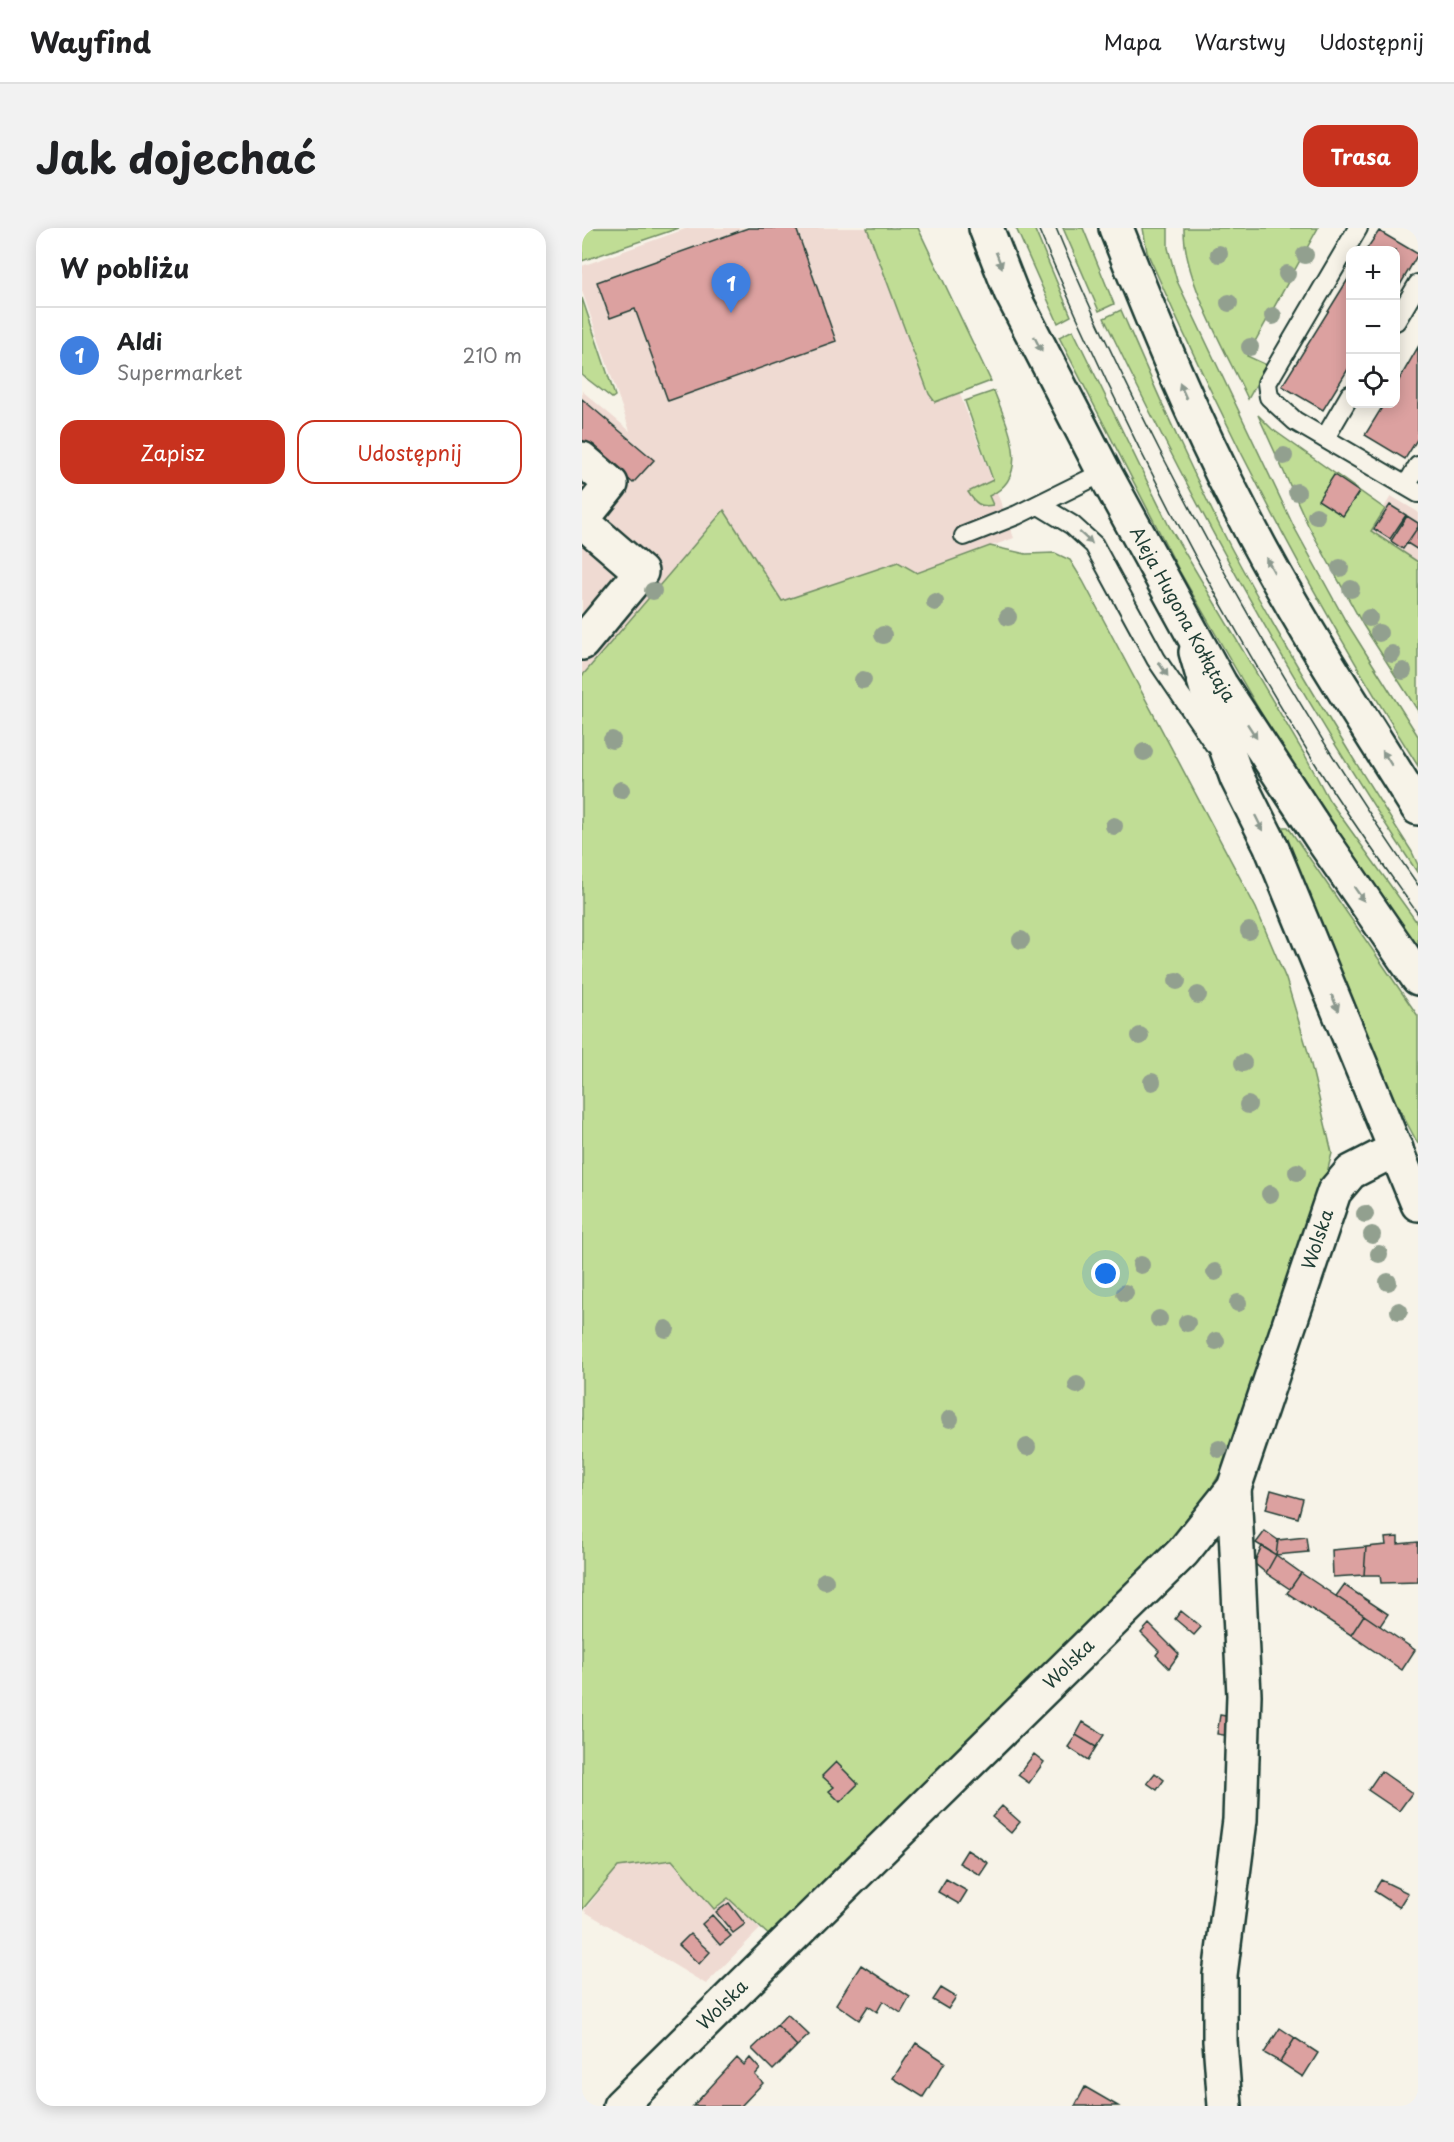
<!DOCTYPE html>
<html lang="pl">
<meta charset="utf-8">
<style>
:root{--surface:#fff;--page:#f2f2f2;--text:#202124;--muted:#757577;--line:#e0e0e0;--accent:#c8321e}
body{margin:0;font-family:"Playpen Sans",sans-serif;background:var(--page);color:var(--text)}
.controls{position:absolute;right:18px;top:18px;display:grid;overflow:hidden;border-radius:12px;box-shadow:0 3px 15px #0003}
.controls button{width:54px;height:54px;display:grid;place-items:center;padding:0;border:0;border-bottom:2px solid var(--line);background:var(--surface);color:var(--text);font:30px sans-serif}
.you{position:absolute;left:524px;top:1046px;width:21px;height:21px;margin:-15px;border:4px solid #fff;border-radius:50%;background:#1a73e8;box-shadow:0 0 0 9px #1a73e833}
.badge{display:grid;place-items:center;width:39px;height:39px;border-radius:50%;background:var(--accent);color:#fff;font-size:20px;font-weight:700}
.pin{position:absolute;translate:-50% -50px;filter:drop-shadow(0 2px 3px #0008)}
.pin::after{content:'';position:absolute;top:32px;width:21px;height:18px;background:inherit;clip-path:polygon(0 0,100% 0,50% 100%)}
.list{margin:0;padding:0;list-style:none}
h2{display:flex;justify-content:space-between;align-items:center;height:78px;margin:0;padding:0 24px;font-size:26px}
h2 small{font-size:20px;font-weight:400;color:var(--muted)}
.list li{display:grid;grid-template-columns:39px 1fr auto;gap:18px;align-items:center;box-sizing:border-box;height:96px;padding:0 24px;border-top:2px solid var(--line)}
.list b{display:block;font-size:22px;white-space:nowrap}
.list p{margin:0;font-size:20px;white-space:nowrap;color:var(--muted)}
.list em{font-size:20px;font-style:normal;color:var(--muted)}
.actions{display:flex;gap:12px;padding:18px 24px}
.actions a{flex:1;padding:14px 0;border:2px solid var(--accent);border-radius:18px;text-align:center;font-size:21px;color:var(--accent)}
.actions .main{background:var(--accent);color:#fff}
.icon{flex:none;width:33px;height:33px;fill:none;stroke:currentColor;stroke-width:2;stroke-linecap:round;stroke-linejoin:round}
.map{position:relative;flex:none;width:836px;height:1878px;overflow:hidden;border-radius:18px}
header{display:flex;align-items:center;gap:36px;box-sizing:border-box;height:84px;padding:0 30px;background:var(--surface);border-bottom:2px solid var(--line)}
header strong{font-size:28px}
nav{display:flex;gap:33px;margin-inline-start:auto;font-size:21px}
.intro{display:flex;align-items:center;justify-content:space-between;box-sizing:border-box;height:144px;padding:0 36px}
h1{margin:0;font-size:42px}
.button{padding:15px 27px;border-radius:18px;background:var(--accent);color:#fff;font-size:21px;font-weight:700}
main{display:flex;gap:36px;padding:0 36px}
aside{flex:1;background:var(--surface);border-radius:18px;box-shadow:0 3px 15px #0003}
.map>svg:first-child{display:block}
.built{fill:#efdad2}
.green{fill:#c0dd95;stroke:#708d64;stroke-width:1.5}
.building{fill:#dca1a0;stroke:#1f3d34;stroke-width:1.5}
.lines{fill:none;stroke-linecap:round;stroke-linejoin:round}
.service-casing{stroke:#1f3d34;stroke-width:22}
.minor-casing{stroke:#1f3d34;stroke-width:38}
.tertiary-casing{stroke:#1f3d34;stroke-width:38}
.secondary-casing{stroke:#1f3d34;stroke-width:38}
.service{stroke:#f7f3e8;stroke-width:18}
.minor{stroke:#f7f3e8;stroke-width:33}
.tertiary{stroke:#f7f3e8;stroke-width:33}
.secondary{stroke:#f7f3e8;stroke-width:33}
.tram{stroke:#1f3d34;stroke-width:1.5}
.tree{fill:#92a08f}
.oneway{fill:#8b988e}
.labels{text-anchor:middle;stroke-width:6;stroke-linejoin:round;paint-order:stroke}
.street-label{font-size:18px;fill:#1f3d34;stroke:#f7f3e8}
</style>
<header>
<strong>Wayfind</strong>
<nav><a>Mapa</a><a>Warstwy</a><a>Udostępnij</a></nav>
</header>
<div class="intro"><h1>Jak dojechać</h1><a class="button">Trasa</a></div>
<main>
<aside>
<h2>W pobliżu<small></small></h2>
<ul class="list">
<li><span class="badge" style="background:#3f7fe0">1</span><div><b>Aldi</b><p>Supermarket</p></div><em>210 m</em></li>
</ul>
<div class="actions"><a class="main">Zapisz</a><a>Udostępnij</a></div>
</aside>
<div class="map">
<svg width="836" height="1878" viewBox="0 0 836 1878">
<rect width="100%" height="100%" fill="#f7f3e8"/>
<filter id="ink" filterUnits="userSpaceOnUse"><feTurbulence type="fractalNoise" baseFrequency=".0167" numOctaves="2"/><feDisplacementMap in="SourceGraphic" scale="12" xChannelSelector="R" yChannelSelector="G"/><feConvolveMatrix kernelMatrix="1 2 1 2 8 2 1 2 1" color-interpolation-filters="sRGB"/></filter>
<g filter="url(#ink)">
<path class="built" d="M106,0H285L376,161L432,310L335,345L316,334L200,373L142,282L0,448V163L48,203L0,63V38Z
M809,268L836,284V334L788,303Z
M90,1632L131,1681L146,1670L178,1701L124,1756L2,1683L36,1639Z"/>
<path class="green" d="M0,0H97L0,33Z
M285,0H336L409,153L353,174L347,166Z
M434,0H452L489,88L476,95Z
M481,0H501L532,76L517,83Z
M561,0H586V20L595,53L712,299L763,392L836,508V538C732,374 643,202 565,24Z
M602,0H736L665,128L685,137L666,171C644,123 601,53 602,0Z
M0,70L33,168L30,170L0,147Z
M539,82C574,162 608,241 648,318C704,423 766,524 830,624L836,637L835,644C716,466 614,283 522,90Z
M491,102L587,298L724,529L747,572L836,696V727L702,525L664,459L598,344L477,109Z
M412,163C424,195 452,248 407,268L411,277C398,280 393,275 386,264L411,252L383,173Z
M676,187L690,201L803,281L789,303L836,334V483L781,397L726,297Z
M142,282L200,373L316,334L335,345L408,318L444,326L473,325L488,332L501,353L674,680L704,751L726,824L750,925L737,977L646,1232L613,1287L191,1711L146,1670L132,1681L90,1632L36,1639L0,1682V448Z
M700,599H706L836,788V916L809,865L698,604Z"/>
<path class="building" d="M166,0H214L254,113L86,173L53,81L28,90L15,54Z
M797,3L836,26L814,64V22H784Z
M768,48V138L741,182L700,158Z
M836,119V210L823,231L783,207L802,176H814V157Z
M0,171L72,232L51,255L0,212Z
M752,247L777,264L761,288L736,272Z
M808,277L824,287L808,311L792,301Z
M825,288L836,295V299L821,321L809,313Z
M836,299V322L825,315Z
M689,1262L721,1271L716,1290L684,1281Z
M683,1303L696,1312L694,1327L674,1315Z
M724,1309L726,1324L694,1327L696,1312Z
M816,1309V1316L836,1314V1354L799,1355L798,1347H782L784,1319L804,1317L803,1310Z
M680,1318L694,1327L684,1345L672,1335Z
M784,1319L782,1347L751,1349L750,1322Z
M694,1327L719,1345L708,1361L684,1345Z
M719,1345L782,1387L769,1407L705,1365Z
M762,1357L806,1386L798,1398L754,1368Z
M599,1383L619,1399L612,1407L593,1391Z
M782,1387L833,1422L820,1442L769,1407Z
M567,1396L597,1426L587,1440L574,1427L577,1423L559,1405Z
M638,1487L650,1489L647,1508L635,1506Z
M501,1494L522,1507L514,1519L494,1507Z
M494,1507L514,1519L506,1532L486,1519Z
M452,1526L462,1534L447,1555L436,1547Z
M254,1534L276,1556L258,1574L247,1563L252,1559L240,1548Z
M799,1543L830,1565L817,1583L786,1562Z
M573,1545L582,1552L575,1562L565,1555Z
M420,1578L438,1594L429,1605L410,1589Z
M385,1622L406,1635L398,1647L377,1635Z
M364,1651L385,1663L377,1676L356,1664Z
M799,1652L826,1665L817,1679L792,1663Z
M147,1675L163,1696L151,1705L134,1684Z
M130,1687L149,1708L138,1717L120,1696Z
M108,1706L128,1724L117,1736L97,1717Z
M279,1737L328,1769L319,1785L301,1773L295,1784L286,1778L277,1792L254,1776Z
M359,1760L374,1769L366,1781L351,1772Z
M205,1786L227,1807L215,1818L195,1797Z
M195,1797L215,1818L191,1842L170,1821Z
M698,1800L713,1810L698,1834L682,1825Z
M713,1810L736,1825L721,1849L698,1834Z
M334,1815L363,1834L341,1869L311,1850Z
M155,1830L162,1837L168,1830L178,1841L173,1847L181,1855L159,1878H111Z
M503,1859L536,1878H493Z"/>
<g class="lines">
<defs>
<path id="service" d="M776,0L685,155L687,169L713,193L836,265
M814,93L836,56
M743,210L768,167
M824,258L836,238
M457,277L490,297L512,317L574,431L632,516
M382,308L435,287L522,244"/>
<g id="minor">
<path d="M0,231L29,256L0,292"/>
<path d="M0,293L59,344L0,415"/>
<path id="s1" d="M38,1878L601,1324L652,1260L752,964L769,944L814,921"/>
<path d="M643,1878L638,1813V1747L658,1592L662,1467L652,1260"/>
</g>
<path id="tertiary" d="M614,424L631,483L655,550L688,616L836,976"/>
<g id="secondary">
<path id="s2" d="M404,0L429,64L522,244L638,456L740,611L836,750"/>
<path d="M534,0C572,96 611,191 659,283C711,386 775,482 836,580"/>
</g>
</defs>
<use href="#service" class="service-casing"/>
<use href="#minor" class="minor-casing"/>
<use href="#tertiary" class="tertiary-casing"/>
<use href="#secondary" class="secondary-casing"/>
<use href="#service" class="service"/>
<use href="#minor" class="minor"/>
<use href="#tertiary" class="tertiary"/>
<use href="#secondary" class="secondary"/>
<path class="tram" d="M456,0C535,187 628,367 736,540C767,590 802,638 836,686
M474,0C505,76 541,150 578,223C655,373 739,518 836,657"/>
</g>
<g class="tree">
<circle cx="637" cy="26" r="9"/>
<circle cx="723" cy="27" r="9"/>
<circle cx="705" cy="46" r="9"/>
<circle cx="647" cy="75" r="9"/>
<circle cx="691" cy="88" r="9"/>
<circle cx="668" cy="119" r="9"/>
<circle cx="702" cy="228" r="9"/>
<circle cx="715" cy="264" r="9"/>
<circle cx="734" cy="288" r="9"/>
<circle cx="758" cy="340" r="9"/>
<circle cx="769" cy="361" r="9"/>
<circle cx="71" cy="363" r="9"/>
<circle cx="353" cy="374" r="9"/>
<circle cx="426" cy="389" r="9"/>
<circle cx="787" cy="390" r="9"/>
<circle cx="797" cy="405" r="9"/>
<circle cx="301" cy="407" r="9"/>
<circle cx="810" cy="426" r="9"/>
<circle cx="821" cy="443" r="9"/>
<circle cx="281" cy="452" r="9"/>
<circle cx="30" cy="512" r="9"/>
<circle cx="562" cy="524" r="9"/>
<circle cx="39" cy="562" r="9"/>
<circle cx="532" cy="598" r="9"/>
<circle cx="667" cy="703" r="9"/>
<circle cx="439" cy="712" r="9"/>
<circle cx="595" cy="753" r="9"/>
<circle cx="616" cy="767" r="9"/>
<circle cx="558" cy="808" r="9"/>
<circle cx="661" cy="835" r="9"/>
<circle cx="570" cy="854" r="9"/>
<circle cx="666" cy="877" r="9"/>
<circle cx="715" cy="944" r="9"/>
<circle cx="688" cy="966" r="9"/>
<circle cx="783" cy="986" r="9"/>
<circle cx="790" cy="1007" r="9"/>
<circle cx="797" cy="1026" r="9"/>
<circle cx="559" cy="1037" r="9"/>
<circle cx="633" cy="1044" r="9"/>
<circle cx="806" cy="1054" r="9"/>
<circle cx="543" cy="1065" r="9"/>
<circle cx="656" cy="1075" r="9"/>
<circle cx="817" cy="1083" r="9"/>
<circle cx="577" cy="1091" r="9"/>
<circle cx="605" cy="1095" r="9"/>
<circle cx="84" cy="1101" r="9"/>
<circle cx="634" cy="1113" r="9"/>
<circle cx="495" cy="1157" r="9"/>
<circle cx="368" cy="1191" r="9"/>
<circle cx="445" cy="1219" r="9"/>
<circle cx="637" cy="1221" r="9"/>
<circle cx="243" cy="1353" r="9"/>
</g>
<defs><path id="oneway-solid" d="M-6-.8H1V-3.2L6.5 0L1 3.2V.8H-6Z" transform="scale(1.5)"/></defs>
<g class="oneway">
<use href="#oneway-solid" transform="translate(417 32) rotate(69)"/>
<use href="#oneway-solid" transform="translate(456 116) rotate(63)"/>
<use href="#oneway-solid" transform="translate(601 163) rotate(-114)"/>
<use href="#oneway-solid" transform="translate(504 310) rotate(42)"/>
<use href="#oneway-solid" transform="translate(688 337) rotate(-119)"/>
<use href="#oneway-solid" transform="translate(581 441) rotate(56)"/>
<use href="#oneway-solid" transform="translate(670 503) rotate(57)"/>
<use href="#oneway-solid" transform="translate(805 530) rotate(-122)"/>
<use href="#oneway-solid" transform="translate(677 595) rotate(64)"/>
<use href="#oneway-solid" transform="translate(777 666) rotate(55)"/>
<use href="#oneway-solid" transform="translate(753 775) rotate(68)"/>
</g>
</g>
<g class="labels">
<g class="street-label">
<text dy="6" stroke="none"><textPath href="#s2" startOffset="434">Aleja Hugona Kołłątaja</textPath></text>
<text dy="6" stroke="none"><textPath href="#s1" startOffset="1134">Wolska</textPath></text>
<text dy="6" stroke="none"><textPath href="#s1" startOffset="630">Wolska</textPath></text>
<text dy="6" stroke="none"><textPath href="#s1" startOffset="144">Wolska</textPath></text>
</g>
</g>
</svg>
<div class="controls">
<button>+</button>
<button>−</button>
<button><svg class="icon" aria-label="locate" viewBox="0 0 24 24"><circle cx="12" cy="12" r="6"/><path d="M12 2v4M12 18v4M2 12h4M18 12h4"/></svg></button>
</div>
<div class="you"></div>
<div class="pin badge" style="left:149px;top:85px;background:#3f7fe0">1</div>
</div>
</main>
